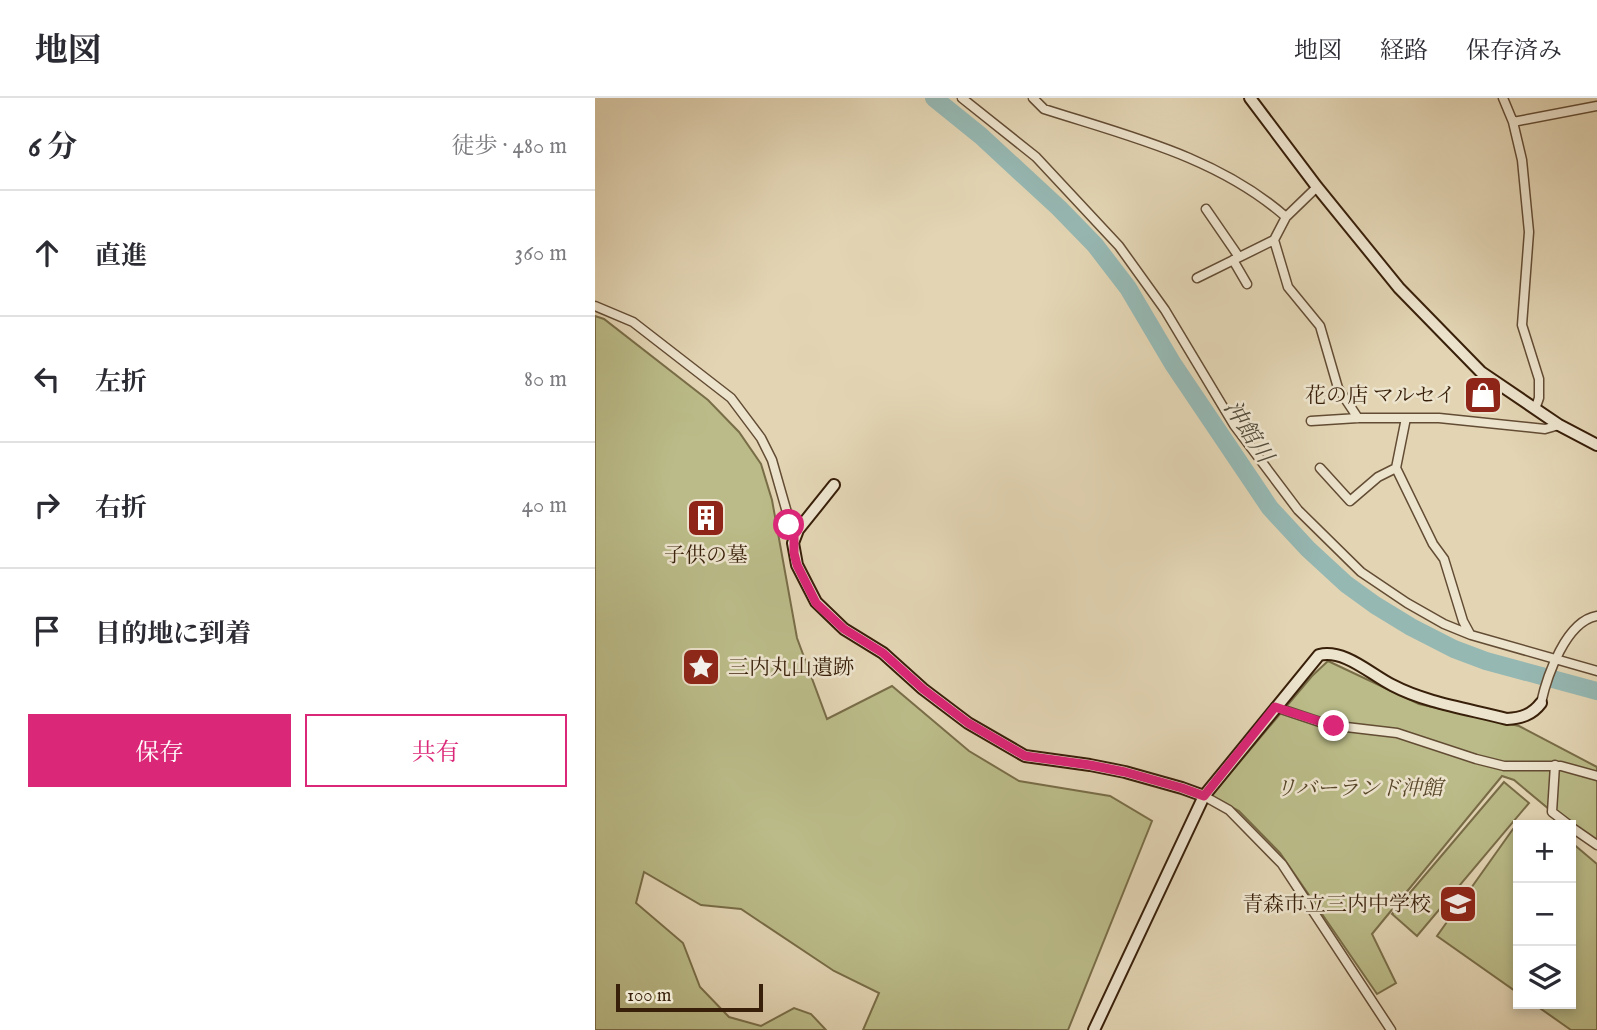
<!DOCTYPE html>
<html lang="ja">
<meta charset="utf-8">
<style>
:root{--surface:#fff;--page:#f2f2f3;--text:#2b2b33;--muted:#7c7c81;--line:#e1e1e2;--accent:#db2777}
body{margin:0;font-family:"IM FELL English","Noto Serif JP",serif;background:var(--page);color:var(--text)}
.controls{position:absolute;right:21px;bottom:21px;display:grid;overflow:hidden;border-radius:0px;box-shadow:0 4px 10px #0003}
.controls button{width:63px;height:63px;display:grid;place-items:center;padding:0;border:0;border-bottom:2px solid var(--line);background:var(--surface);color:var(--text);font:35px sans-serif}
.scale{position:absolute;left:21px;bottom:18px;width:147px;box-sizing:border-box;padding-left:7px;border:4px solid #381f09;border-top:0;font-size:19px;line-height:24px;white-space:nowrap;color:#381f09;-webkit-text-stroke:5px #ede4ce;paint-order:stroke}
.stop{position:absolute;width:21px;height:21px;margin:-16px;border:5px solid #db2777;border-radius:50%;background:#fff}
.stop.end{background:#db2777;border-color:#fff;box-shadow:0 2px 7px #0008}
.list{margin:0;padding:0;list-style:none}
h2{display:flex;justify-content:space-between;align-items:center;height:91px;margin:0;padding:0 28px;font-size:30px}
h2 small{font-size:23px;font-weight:400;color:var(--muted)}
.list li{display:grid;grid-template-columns:46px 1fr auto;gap:21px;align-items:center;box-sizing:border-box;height:126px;padding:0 28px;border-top:2px solid var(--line)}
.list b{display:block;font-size:26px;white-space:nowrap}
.list em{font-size:23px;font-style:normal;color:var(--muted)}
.actions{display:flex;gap:14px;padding:21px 28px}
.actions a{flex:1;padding:16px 0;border:2px solid var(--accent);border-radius:0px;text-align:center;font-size:24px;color:var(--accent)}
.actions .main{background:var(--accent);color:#fff}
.icon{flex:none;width:38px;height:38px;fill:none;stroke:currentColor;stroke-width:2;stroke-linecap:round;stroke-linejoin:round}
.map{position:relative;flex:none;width:1002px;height:932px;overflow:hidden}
header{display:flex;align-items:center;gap:42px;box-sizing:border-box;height:98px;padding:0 35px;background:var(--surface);border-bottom:2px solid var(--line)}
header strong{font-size:33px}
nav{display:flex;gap:38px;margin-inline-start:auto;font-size:24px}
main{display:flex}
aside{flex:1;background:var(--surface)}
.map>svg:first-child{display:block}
.green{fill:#babb88;stroke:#796d48;stroke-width:2}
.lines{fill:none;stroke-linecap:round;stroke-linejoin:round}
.river{stroke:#96b8b3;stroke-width:18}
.street-casing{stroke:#634c34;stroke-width:11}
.secondary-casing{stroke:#381f09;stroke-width:14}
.street{stroke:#ede4ce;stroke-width:8}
.secondary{stroke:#ede4ce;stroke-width:10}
.route{stroke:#db2777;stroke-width:9}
.labels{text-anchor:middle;stroke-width:5;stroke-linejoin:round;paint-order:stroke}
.poi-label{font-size:21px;fill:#381f09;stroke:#ede4ce;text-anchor:end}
.park-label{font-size:21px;font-style:italic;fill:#584629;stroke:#ede4ce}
.water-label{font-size:23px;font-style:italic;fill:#544d3c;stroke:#ede4ce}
</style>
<header>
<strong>地図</strong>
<nav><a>地図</a><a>経路</a><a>保存済み</a></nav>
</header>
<main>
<aside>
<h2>6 分<small>徒歩 · 480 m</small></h2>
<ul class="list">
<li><svg class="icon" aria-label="ahead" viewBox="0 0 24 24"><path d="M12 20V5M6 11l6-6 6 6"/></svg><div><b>直進</b></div><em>360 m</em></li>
<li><svg class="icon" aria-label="left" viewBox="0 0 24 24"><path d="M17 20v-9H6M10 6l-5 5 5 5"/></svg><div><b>左折</b></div><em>80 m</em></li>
<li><svg class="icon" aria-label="right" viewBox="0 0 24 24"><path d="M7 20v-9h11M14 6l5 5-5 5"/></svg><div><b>右折</b></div><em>40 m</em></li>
<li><svg class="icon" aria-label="arrive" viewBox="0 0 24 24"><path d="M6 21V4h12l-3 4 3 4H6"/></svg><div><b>目的地に到着</b></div></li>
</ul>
<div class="actions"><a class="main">保存</a><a>共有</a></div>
</aside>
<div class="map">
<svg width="1002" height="932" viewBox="0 0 1002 932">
<rect width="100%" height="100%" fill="#e3d5b4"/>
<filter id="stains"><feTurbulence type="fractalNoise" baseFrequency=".00286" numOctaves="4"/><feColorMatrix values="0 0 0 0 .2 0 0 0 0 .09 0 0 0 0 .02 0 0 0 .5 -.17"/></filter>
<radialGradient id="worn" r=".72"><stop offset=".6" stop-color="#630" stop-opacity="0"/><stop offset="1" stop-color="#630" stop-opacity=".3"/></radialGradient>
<path class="green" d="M0,218L9,221L113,302L144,334L166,366L177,402L202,540L232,621L297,588L374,653L424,683L515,698L557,723L473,932H268L284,895L239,873L146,811L106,807L49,774L41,805L88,845L105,889L134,919L166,928L199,910L216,916L231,932H0Z
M733,563L824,606L924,628L1002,669V743L967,722L919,682L907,678L777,836L801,885L782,896L685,755L644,713L616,698L717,578Z
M909,684L934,705L822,838L797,816Z
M923,729V895L842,838L918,731Z
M976,744L1002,766V932H976L939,906H976Z"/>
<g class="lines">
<path class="river" d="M339,0L386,38L464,110L500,147L533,190L578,266L675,410L713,451L751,486L780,507L816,529L859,551L891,563L1002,593"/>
<defs>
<path id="street" d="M367,0L441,59L524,148L570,212L639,327L703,412L766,474L812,505L849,526L876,537L1002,573
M438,0L449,11C533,38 623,59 691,119L722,89
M908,0L918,24L927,62L934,134L927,227L944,281V300L940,311
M918,24L1002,8
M611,111L644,159
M679,142L693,189L725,228L743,290L763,320
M638,162L652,186
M602,180L679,142L691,119
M0,208L38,224L136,300L166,340L177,362L199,439
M716,323L763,320H844L950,331L964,327
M725,370L755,403L783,379L801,370L811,320
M801,370L838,446L849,461L868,523L875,536
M946,605C952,578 971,523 1002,518
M680,609L734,627L802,635L881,661L909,668H966L1002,678
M960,667L957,714L974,727
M609,698L634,712L687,766L796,932
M976,729L1002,747"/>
<path id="secondary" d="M655,0L722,89L804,190L886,274L964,327L1002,347
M239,387L203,432L198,445L202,467L221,504L249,531L288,555L328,591L373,625L430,658L495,667L530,674L587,690L609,698
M499,932L609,698L724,557C750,551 775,576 797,587C831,605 874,611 912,621C926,620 937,617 946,605"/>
</defs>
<use href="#street" class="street-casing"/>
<use href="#secondary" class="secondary-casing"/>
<use href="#street" class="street"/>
<use href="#secondary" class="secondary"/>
</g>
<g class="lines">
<path class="route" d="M194,427L199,439V455L202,467L221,505L249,531L288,555L328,591L373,625L430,658L495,667L530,674L587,690L609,698L680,609L739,628"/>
</g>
<defs>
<symbol id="shop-square" viewBox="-11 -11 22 22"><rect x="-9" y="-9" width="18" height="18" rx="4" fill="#8f2418" stroke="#ede4ce"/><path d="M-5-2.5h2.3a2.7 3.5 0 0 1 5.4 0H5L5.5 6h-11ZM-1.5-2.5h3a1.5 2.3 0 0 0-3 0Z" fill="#fff"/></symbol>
<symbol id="building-square" viewBox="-11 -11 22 22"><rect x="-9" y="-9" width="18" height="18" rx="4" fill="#8f2418" stroke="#ede4ce"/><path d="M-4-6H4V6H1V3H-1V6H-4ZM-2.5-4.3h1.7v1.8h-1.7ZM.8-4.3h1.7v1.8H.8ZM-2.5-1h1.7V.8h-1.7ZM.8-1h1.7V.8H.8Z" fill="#fff"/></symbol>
<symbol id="sight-square" viewBox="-11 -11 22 22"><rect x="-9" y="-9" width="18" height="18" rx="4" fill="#8f2418" stroke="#ede4ce"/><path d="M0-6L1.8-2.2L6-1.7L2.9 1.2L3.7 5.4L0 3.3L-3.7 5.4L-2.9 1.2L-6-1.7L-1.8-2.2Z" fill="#fff"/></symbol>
<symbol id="school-square" viewBox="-11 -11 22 22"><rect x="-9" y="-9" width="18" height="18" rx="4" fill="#8f2418" stroke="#ede4ce"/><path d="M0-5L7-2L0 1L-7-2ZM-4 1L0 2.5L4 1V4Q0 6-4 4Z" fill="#fff"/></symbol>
</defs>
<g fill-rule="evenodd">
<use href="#shop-square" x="866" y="275" width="44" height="44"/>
<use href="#building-square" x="89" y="398" width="44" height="44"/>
<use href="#sight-square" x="84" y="547" width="44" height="44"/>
<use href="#school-square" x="841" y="784" width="44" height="44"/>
</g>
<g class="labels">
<g class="poi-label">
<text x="861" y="304">花の店 マルセイ</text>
<text x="111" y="464" text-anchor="middle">子供の墓</text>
<text x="133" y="576" text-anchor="start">三内丸山遺跡</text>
<text x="836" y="813">青森市立三内中学校</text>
</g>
<g class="park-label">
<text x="764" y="697">リバーランド沖館</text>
</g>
<g class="water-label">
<text transform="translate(654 333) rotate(57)" y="8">沖館川</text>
</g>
</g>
<rect width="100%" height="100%" filter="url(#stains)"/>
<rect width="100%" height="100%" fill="url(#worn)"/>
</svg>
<div class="controls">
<button>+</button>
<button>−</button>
<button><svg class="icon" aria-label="layers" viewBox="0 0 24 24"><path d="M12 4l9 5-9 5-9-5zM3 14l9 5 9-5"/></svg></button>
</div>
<div class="scale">100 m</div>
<div class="stop" style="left:194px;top:427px"></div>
<div class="stop end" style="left:739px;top:628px"></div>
</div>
</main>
